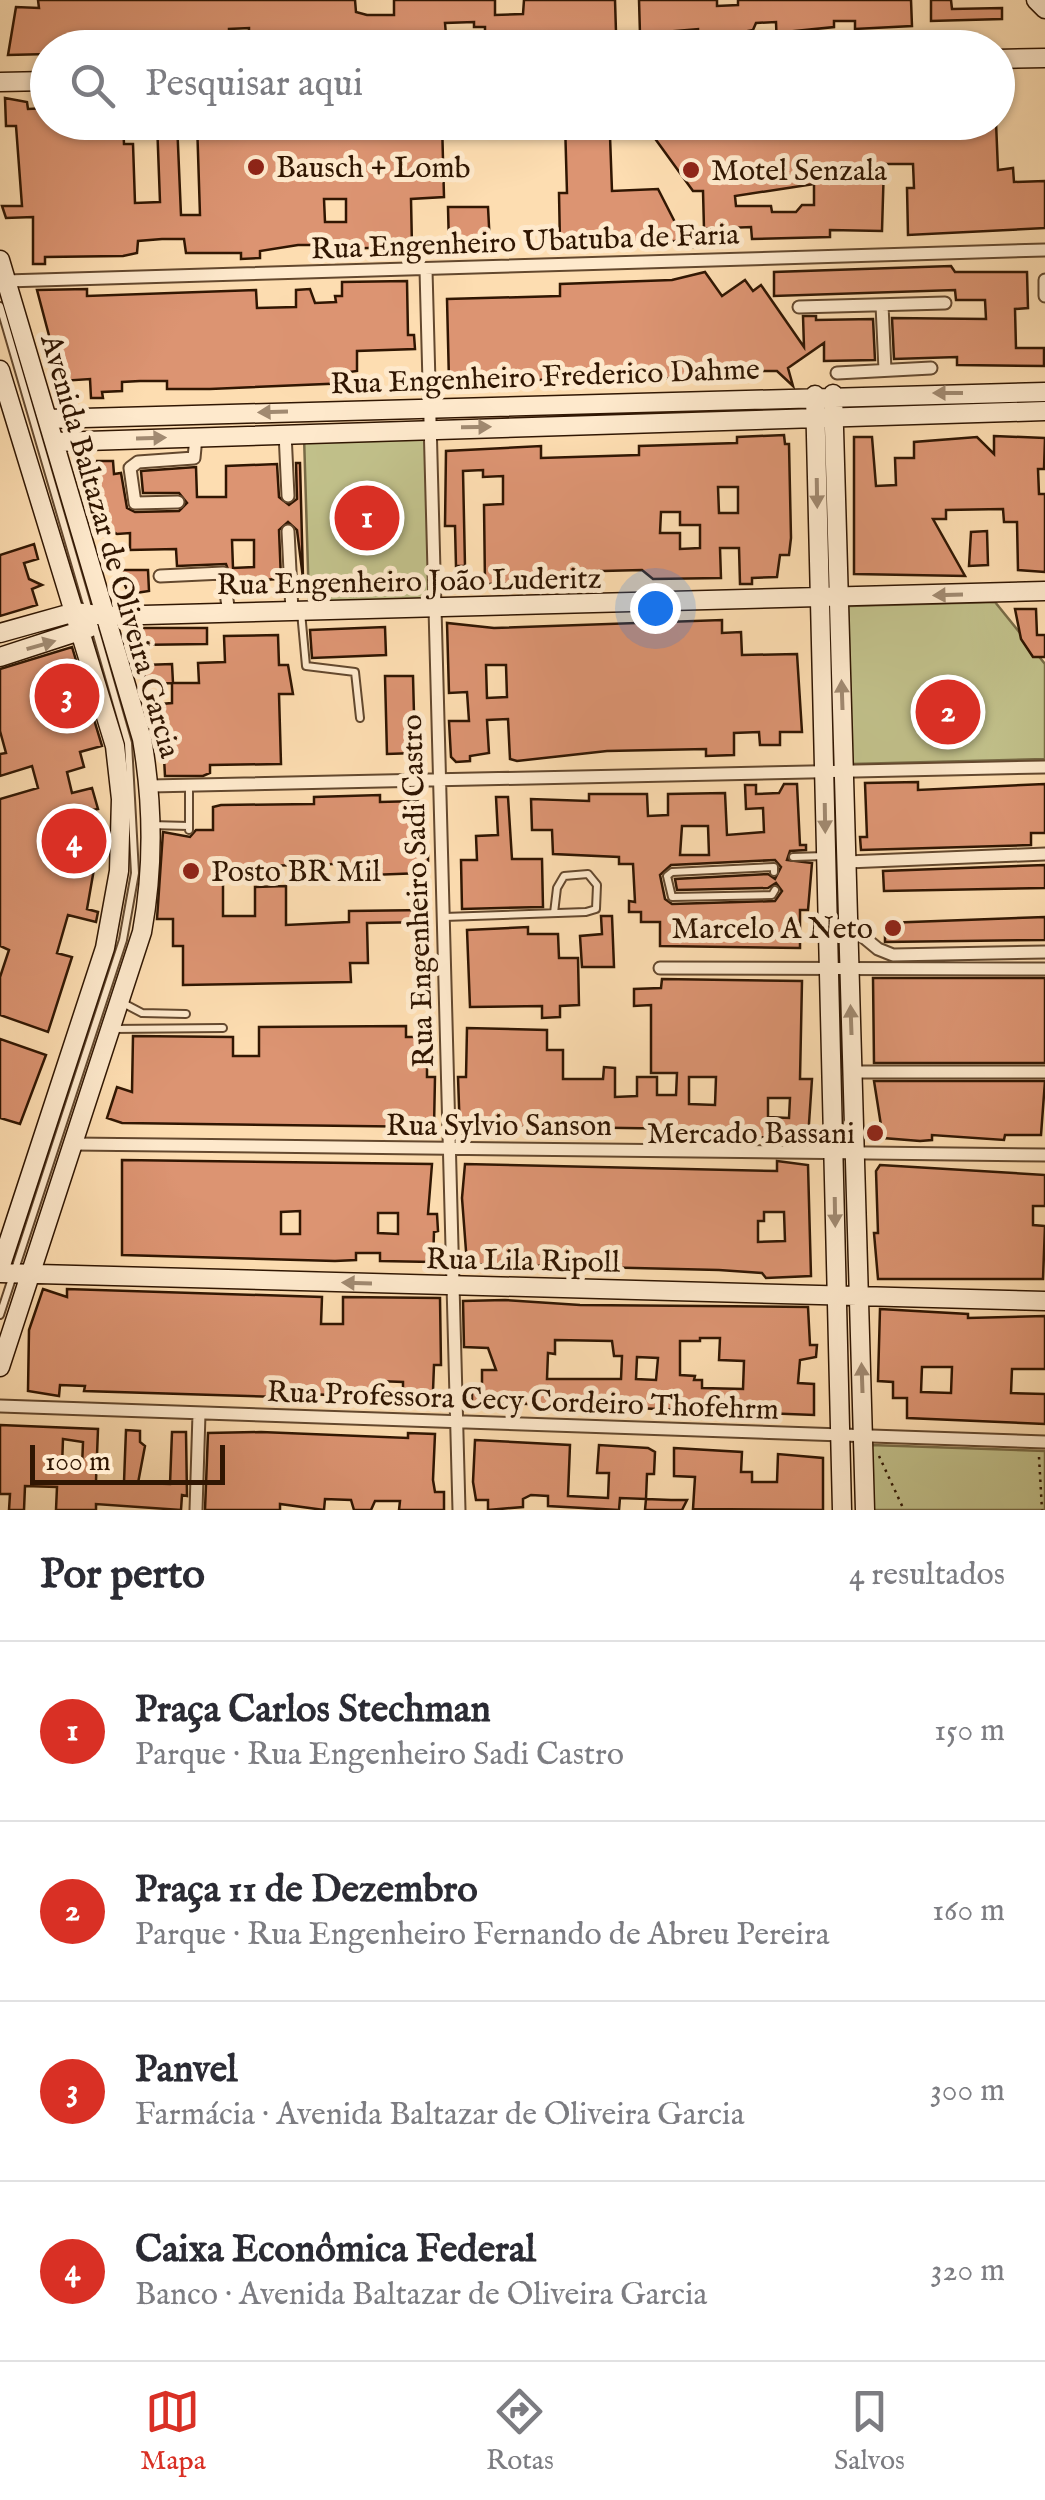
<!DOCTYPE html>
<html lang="pt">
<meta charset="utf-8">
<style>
:root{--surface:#fff;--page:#f2f2f3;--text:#2b2b33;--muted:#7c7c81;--line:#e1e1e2;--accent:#d93025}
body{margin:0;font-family:"IM FELL English",serif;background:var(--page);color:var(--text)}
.scale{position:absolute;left:30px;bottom:25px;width:195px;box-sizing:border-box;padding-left:10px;border:5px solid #301602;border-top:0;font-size:28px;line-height:35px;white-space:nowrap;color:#301602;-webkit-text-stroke:8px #fee9cc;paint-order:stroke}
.you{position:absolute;left:655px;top:608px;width:35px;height:35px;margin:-25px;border:8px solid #fff;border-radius:50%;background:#1a73e8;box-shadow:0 0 0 15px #1a73e833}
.badge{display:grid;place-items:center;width:65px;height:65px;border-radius:50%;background:var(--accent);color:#fff;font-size:32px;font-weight:700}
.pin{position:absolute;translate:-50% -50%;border:5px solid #fff;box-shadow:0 2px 10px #0006}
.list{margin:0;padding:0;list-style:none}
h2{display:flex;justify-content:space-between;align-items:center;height:130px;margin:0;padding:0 40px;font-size:42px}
h2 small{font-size:32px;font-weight:400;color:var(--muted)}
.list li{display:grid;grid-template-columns:65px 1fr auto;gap:30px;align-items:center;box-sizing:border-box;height:180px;padding:0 40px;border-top:2px solid var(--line)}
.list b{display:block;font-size:38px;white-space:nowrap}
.list p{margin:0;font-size:32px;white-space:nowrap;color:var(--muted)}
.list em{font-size:32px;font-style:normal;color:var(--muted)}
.icon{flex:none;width:55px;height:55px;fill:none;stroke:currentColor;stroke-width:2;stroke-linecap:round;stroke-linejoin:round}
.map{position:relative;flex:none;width:1045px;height:1510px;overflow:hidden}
.search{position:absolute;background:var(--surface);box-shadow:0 2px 8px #0004;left:30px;right:30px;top:30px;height:110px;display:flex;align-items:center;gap:25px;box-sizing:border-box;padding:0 35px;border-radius:55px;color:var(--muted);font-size:38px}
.sheet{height:850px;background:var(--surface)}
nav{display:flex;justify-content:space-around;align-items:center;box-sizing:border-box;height:140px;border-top:2px solid var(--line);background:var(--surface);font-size:28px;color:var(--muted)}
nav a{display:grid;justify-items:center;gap:5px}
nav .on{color:var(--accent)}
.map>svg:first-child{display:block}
.green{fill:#c1c08a;stroke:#786b46;stroke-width:2.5}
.building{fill:#dc9472;stroke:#301602;stroke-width:2.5;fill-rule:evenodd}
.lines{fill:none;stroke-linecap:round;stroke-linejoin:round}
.lane-casing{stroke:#63482e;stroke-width:10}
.street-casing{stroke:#63482e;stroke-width:15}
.secondary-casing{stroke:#301602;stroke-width:21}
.path{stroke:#301602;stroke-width:2.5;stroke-dasharray:2.5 5;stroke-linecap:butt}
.lane{stroke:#fee9cc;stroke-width:6}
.street{stroke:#fee9cc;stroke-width:11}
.secondary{stroke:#fee9cc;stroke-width:18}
.oneway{fill:#a18a71}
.poi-dot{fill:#8f2418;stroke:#fee9cc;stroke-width:4}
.labels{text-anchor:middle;stroke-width:10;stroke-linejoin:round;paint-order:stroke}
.poi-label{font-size:30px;fill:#301602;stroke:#fee9cc;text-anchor:start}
.street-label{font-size:30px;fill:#301602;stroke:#fee9cc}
</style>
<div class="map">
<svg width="1045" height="1510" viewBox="0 0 1045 1510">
<rect width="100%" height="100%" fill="#fdddb1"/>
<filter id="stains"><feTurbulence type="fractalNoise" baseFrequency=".002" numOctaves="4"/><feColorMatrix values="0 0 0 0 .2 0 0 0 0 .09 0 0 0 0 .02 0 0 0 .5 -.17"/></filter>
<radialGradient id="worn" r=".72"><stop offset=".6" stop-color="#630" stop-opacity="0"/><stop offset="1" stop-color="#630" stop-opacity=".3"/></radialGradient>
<path class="green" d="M425,433L430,600L309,603L304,436Z
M995,602L1045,664V759L852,764L848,606Z
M871,1445L1045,1451V1510H872Z"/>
<path class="building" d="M38,0H355L356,12L367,15H394V0H495V15L523,14L524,0H615L616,32L485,37V27H474V22L445,23L446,35L349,39L330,35L249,38V28L229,29V35H155L147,45L48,48V54L8,55L16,7L39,8Z
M639,0H717V6L738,5V0H911L912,26L855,29V21H834V27L786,32V48H777L776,22L756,23L753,30L738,33V37L718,38V33H698V29L640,34Z
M931,0H951L952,9L1002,8V19L931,21Z
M5,98L27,102L28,109L48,108V122H123L124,144H133L135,203L160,202L157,122H177L181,215H200L197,122H442L444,197L411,199L412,247L327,249V245H298L260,251V258L241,259V253H186L184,239H162L138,241L137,253L123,256L45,257V264H33V217L6,218L2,206H22L16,126H6ZM324,199H346V222H325Z
M565,122H588V138L610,136L612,191L658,189L680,232H693V247L681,248L677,241L560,244L559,193H567Z
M650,122H996L998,170L1013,168L1014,182L1045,181V228L908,235L907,188H914L913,164H884L882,231L830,230V237L752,239L751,227L704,229L703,191H693L651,133ZM814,184V205H802L796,212H772L771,206H736L735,196Z
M448,207H488L490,245L449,247Z
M951,266L955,272H1027L1028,308L1015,309L1016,348H1044V366L957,365V357L894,359L892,318L986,319L985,300H956L955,290L774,296V272Z
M705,272L722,296L745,280L753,291L761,285L804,347L803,316H816V320L873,319L875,360L824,361V343L788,368L793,386L777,371H754V376L701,374V378L449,381L447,299L560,296V284L672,280Z
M407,281L408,335H414L415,349L357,351V371L349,372V383L210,389H167V381H140L122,382V391L102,392L103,398H91L90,379L61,381L37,290L87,289V296L256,290L257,308L296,307V290L310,289L315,303L336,302L335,296H342V282Z
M784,435L785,444H789L791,538L789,555H780L777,577L752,578V584H740L739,548H720L721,578L653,579L642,570L563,572V583L485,584L484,505L503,504V476L483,477V470L463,471L465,566H456L455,526H445L446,451L541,446V458L639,455V446L737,443V437ZM718,487H738V513H719ZM661,512H680V525H700V548L680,549V533H660Z
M994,436L1045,438L1044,469H1038L1039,494H1045V572L1018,570L1017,522H1004L1003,509L946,510V519H933L965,576L854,574V437H872L876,486L896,485L895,458H914V442L977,437L994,454Z
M97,461H113L114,474L121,473L127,508L135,512L179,511L187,503L179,493H143L141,471L196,467L197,497H226V466L277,464L279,497L289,505L297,499L296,463H300L303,578L297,530L288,522L279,530L281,579L259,580V589L234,587L226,564L177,566L176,549L130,550V533L117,534L109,529L92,472ZM232,540H254V567L233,568Z
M987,531L988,565L969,566L971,532Z
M34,544L38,559L24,563L29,579L42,585L32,589L37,605L0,616V555Z
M118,570H148L149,591L129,594Z
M1015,609H1036L1037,635H1045V657H1033L1021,639Z
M722,620V633L741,632L742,655L797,654L802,732H780V745H760L759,732L734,733V755L706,756V749L607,751L517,761L510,759L508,719L487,720L489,753L470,756V761L456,762L451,757L449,721H469L467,692L449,693L447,623L494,628ZM486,665H506L507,697L487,698Z
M385,627L386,655L312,658L310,630Z
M133,628H207V644L134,645Z
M278,635L279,665H288L293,694H279L281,764L210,765V773L203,776H165L161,704L172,703V683L145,684L144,665L172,664L173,683H199L198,663L225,662L224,636Z
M72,647L102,746L80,752L84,767L67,772L72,793L92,788L98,809L60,816L61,826L47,827L46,847L55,870L94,869L87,909L98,912L96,922L68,915L57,953L72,957L48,1032L0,1015V977L9,950L0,946V799L38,788L32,766L0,776V754L6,753L0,731V669Z
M385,676H413L415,753L387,754Z
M918,782V790L1045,784V833H1031V845L861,850L860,837H867L865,783Z
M784,784H797L800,845H806V850L790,851L787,860L812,863L808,910H800V948L660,946V922H641V912H629V901L635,902L633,864H619V857L553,854L552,830H532L531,799L589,801V794H647L648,816L668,815V794L725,793L727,835L764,832L763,808L746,809L745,785H756V794L779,793ZM682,826H708L709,855H680ZM775,860L781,867L775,879L768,874L675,879L677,890L768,888L776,883L782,891L775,901L672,904L665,899L660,875L671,865Z
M380,795V802L418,801L419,837L421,845H428V861L422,862V873L371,875V863L223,867V916H255V887L286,886V925L349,922V911L428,910V922L367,923L368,963H350L351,982L183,985V946H173V919H157L163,832L190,837L196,830H213V807L221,805L314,804V797Z
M496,797H508L512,859H542L543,907L462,909L461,860H477L476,836L498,835Z
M1045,865V888L884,891L883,871Z
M601,916H612L614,967H582L580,936L602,934Z
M1045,917V940L885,942V923Z
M528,927V934H558L559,958H578L579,1005L560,1006V1017L542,1018V1006L470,1007L467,930Z
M873,978H1045V1063H874Z
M662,979L802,981L800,1079H812L808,1138L754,1137V1130L560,1127H479L480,1134H460L458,1077H466L467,1028L547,1030V1050H563V1079H603L604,1067L615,1068V1097L637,1096V1077H657V1095H676L677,1073H651V1005L634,1006V989L661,988ZM689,1077H716L715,1105L689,1104ZM768,1098H790L789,1118L768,1117Z
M406,1026V1037H427V1077H435L434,1127L122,1123L107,1118L117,1087L132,1092L133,1036L233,1037V1056H259V1027Z
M0,1039L46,1055L20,1124L0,1118Z
M874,1081H1045L1041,1135H1005L1004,1140L932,1135V1140L920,1141L883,1138Z
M122,1160L432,1164L428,1214H437L438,1231L434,1232L433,1262L380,1261V1253H356V1260L335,1261L122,1255ZM300,1211V1234H281V1212ZM378,1213H398V1234L378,1233Z
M777,1161L808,1165L811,1276L766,1278L762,1273L719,1270L467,1264L462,1198L465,1164L777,1171ZM764,1212H784L785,1241L758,1242V1221H764Z
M880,1165L1045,1175V1206H1033V1225L1045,1226L1043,1279H878L874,1233H878L876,1171Z
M43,1289L67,1297V1289L322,1297L321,1324H343V1297L440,1298L441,1365H434L433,1391H439L438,1403L403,1401V1382L378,1381L377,1401L330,1399V1395L306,1394V1390H280V1397L84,1391L85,1386L60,1385L59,1396L28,1391L29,1330Z
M505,1300L580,1305L808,1307L810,1345H817L816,1357L800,1360L798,1383L814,1384V1415L472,1402V1387H482V1370H496L488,1348L464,1347L463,1301ZM700,1338H720L719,1360L744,1361L743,1389L702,1388V1380H694L695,1376L680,1375V1341H700ZM555,1340L612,1341L614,1356H622L621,1379H547L548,1353L555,1354ZM637,1357L658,1358L656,1380L636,1379Z
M880,1309L968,1314V1318L1045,1316V1369H1012L1011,1393L1045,1394V1424L907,1418V1398H893V1382L878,1381ZM922,1367H952L951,1393L921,1392Z
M0,1425L98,1429L96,1481L124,1482L126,1430L140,1431V1442L145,1446L138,1483L170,1484L172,1432H186L187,1496L182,1495L181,1510L96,1504V1510H56L57,1487L25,1486L24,1510H9L10,1494H0ZM63,1439L83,1442L82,1467H62Z
M261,1432L408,1438V1433L435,1434L433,1480L435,1492H444V1510H399L400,1501H375L371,1510H354L351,1500L325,1499L324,1510L280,1504V1510H205L208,1433Z
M475,1440L570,1445L568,1496L608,1498L609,1473H597L599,1445L648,1448L655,1452L654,1474H647L646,1499L620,1498L619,1510L548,1506V1496L531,1495L523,1499V1507L488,1510V1500H476L473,1482Z
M674,1448L742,1452L741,1472H752V1482H777L778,1454L823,1458V1510L693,1509L695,1477L674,1476Z
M646,1499L671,1500H687L682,1510H645Z"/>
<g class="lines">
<defs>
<path id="lane" d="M0,306L89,611
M301,612L306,666L355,672L360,718
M150,825L189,826
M189,830V786
M793,857L825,856
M774,872V867L672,872L667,876L672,897L772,895L775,890
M444,917L586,912L596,909L597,885L588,874L564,876L557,888L554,913
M121,1002L142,1013L186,1014
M112,1029L223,1028
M0,1315L123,940L135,873L128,743L95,628"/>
<path id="street" d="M426,270L459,1510
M1045,280V296
M6,281L1045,250
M882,305L885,370
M799,307L945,303
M837,373L931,368
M285,433L288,496
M178,502L135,503L130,468L138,462L194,458L196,437
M288,531L292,611
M160,576L223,573L229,613
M150,786L1045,767
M847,862L1045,854
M849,925L878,949L893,955L1045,952
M660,968L1045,969
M853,1072H1045
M73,1144L1045,1155
M0,1406L1045,1442
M196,1510L199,1414"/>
<path id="secondary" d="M1036,0L1045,9
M998,59L1045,58
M0,82L48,81
M0,260L142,739C153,803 154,867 142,932L0,1367
M0,370L115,746L121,799L119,871L105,948L0,1268
M833,394L865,1510
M815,395L842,1510
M47,419L1045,392
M54,442L1045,411
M0,633L75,612L106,616L1045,591
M0,657L89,628
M0,1273L1045,1301"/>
</defs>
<use href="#lane" class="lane-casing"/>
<use href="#street" class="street-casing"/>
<use href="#secondary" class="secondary-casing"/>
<path class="path" d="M879,1456L904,1510
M1039,1457L1042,1510"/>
<use href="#lane" class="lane"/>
<use href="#street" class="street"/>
<use href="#secondary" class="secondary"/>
</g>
<defs><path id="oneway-solid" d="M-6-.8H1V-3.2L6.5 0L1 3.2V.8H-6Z" transform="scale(2.5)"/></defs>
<g class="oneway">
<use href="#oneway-solid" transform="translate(948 393) rotate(180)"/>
<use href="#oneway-solid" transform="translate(273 412) rotate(178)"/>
<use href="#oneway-solid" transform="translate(476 427) rotate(-1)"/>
<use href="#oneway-solid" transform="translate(151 438) rotate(-2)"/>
<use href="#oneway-solid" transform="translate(817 493) rotate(89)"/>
<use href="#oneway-solid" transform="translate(948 595) rotate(178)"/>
<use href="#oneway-solid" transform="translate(41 645) rotate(-16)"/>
<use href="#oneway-solid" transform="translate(842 695) rotate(-92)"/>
<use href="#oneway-solid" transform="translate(825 818) rotate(89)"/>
<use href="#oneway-solid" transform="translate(851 1020) rotate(-92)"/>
<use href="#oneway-solid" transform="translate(835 1212) rotate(89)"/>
<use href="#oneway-solid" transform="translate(357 1283) rotate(-178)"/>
<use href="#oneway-solid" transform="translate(862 1378) rotate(-92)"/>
</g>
<g class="poi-dot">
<circle cx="256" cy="167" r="10"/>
<circle cx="691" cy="170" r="10"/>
<circle cx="191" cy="871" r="10"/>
<circle cx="893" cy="928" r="10"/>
<circle cx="875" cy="1133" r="10"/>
</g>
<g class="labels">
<g class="poi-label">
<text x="276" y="177">Bausch + Lomb</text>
<text x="711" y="180">Motel Senzala</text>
<text x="211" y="881">Posto BR Mil</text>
<text x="873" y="938" text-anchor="end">Marcelo A Neto</text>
<text x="855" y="1143" text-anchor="end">Mercado Bassani</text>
</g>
<g class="street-label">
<text transform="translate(525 241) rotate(-2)" y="10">Rua Engenheiro Ubatuba de Faria</text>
<text transform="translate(545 376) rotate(-2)" y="10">Rua Engenheiro Frederico Dahme</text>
<text transform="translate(111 546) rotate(74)" y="10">Avenida Baltazar de Oliveira Garcia</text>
<text transform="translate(409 581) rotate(-1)" y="10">Rua Engenheiro João Luderitz</text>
<text transform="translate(417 891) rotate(-92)" y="10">Rua Engenheiro Sadi Castro</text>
<text x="499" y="1135">Rua Sylvio Sanson</text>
<text transform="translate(523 1260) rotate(1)" y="10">Rua Lila Ripoll</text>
<text transform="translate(523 1400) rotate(2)" y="10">Rua Professora Cecy Cordeiro Thofehrm</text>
</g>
</g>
<rect width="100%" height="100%" filter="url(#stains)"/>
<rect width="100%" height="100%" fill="url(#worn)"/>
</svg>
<div class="scale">100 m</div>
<div class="you"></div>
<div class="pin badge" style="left:367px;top:518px">1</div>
<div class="pin badge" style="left:948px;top:712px">2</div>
<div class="pin badge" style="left:67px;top:696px">3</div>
<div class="pin badge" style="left:74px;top:841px">4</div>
<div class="search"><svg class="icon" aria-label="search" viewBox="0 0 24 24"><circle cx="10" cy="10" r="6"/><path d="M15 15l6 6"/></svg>Pesquisar aqui</div>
</div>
<section class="sheet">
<h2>Por perto<small>4 resultados</small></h2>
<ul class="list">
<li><span class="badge">1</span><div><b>Praça Carlos Stechman</b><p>Parque · Rua Engenheiro Sadi Castro</p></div><em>150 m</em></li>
<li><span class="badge">2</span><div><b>Praça 11 de Dezembro</b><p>Parque · Rua Engenheiro Fernando de Abreu Pereira</p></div><em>160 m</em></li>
<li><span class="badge">3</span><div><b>Panvel</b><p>Farmácia · Avenida Baltazar de Oliveira Garcia</p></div><em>300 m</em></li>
<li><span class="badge">4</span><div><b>Caixa Econômica Federal</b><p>Banco · Avenida Baltazar de Oliveira Garcia</p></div><em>320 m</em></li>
</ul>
</section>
<nav>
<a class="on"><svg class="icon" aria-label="map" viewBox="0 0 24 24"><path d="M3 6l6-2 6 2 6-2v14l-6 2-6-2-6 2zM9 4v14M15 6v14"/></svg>Mapa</a>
<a><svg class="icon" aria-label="directions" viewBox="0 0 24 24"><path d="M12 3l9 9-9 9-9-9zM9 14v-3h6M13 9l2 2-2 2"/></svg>Rotas</a>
<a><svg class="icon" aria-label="saved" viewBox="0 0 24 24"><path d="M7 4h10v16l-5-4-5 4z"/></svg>Salvos</a>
</nav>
